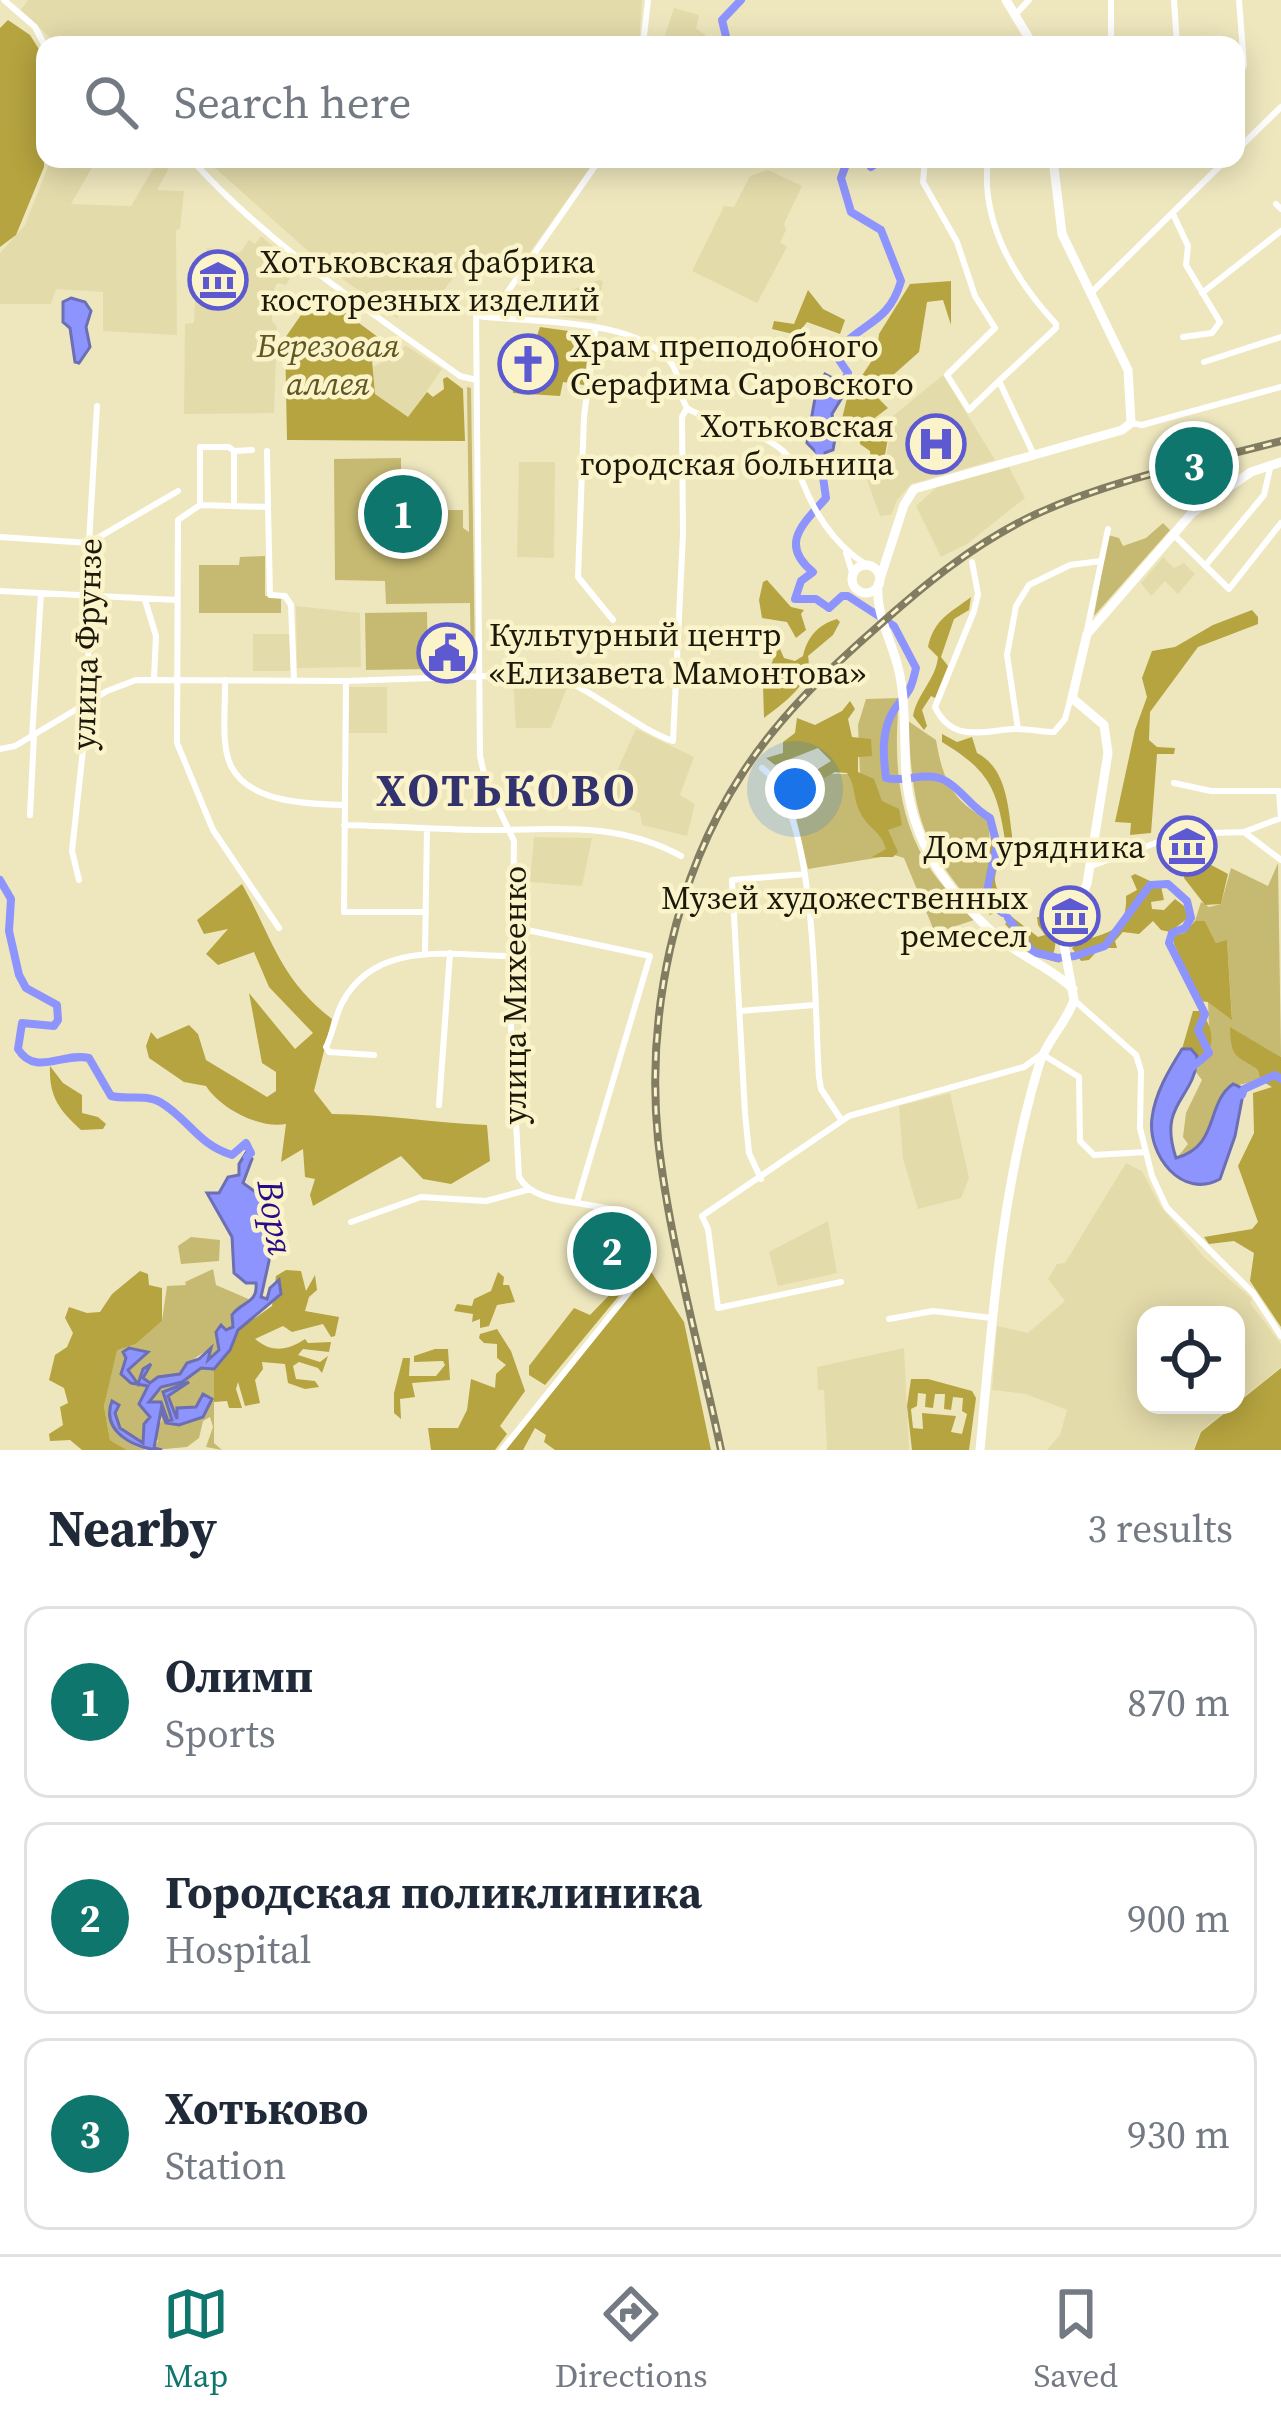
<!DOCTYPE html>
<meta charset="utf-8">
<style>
:root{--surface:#fff;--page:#f6f6f7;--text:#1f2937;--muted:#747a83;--line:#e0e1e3;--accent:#0f766e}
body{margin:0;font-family:"Source Serif 4",serif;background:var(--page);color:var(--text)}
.controls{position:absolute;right:36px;bottom:36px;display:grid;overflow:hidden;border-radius:24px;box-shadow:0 6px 30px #0003}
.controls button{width:108px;height:108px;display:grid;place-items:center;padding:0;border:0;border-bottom:3px solid var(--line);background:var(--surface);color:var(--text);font:60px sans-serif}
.you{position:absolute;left:795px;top:789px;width:42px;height:42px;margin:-30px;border:9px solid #fff;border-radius:50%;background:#1a73e8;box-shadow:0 0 0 18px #1a73e833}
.badge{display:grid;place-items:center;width:78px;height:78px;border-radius:50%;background:var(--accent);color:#fff;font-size:39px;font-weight:700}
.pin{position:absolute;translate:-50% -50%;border:6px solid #fff;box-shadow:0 3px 12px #0006}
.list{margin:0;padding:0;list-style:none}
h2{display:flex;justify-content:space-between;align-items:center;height:156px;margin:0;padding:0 48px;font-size:51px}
h2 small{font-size:39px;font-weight:400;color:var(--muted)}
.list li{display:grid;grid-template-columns:78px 1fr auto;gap:36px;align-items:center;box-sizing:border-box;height:192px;margin:0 24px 24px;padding:0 24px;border:3px solid var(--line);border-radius:24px}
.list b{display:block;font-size:45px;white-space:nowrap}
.list p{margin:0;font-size:39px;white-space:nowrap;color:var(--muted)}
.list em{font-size:39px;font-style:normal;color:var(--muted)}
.icon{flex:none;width:66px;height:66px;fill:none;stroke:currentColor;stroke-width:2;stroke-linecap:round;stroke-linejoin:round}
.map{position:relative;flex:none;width:1281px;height:1450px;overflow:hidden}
.search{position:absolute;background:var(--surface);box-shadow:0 6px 30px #0003;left:36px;right:36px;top:36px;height:132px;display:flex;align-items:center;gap:30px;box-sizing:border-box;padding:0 42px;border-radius:24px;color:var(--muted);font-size:45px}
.sheet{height:804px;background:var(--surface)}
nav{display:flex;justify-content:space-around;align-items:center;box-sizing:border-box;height:168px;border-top:3px solid var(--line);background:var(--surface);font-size:33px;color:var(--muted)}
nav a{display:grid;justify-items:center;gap:6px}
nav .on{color:var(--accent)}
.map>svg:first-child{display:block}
.built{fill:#e4dbab}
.green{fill:#c6b971}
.forest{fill:#b5a43f;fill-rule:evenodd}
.water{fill:#8e94fd;stroke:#6c6fb4;stroke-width:3}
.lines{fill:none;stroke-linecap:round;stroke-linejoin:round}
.river{stroke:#8e94fd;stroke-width:8}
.minor{stroke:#fff;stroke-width:6}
.major{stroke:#fff;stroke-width:9}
.rail-casing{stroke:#827d62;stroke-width:8}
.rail{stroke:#fbf4cb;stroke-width:3;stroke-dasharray:9;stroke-linecap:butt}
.labels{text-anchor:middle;stroke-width:9;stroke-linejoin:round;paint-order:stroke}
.poi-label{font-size:33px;fill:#1c190a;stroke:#fbf4cb;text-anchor:start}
.park-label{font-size:33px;font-style:italic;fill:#5f5621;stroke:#fbf4cb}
.street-label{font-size:33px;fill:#1c190a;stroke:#fbf4cb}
.water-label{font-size:36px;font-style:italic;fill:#290a89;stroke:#fbf4cb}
.district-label{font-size:45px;font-weight:bold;letter-spacing:3px;fill:#32336e;stroke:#fbf4cb}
</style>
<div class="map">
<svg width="1281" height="1450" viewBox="0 0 1281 1450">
<rect width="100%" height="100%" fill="#eee7be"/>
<path class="built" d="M28,0H642L639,45H58L21,10Z
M674,8L699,15L696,29L705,34L704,45H662Z
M51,159H97L71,204L131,206L157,162L169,168L157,190L184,191L180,229L176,230L177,335L103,331V292L56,289L51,304H0V253L25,225Z
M205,159H596L525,259L507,247L493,271L470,255L436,301L417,289L397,318L326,267Z
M768,170L802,186L784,224L786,230L780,242L787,247L757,303L692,271L724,206L734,207L750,176Z
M261,236L297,267L286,285L277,283L272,295V321L277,326L274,413L184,414L185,324L194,323L196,283L206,281L207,248L240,253L249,240L255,244Z
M599,280L603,281L596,321L557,316L560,294Z
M405,345L442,369L408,418L375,394L373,367L400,353Z
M943,375L995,460L911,484L897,500L891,515L880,516L866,477L885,461L892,427L888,420Z
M519,462H555L554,558L517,557Z
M1009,467L1025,498L967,544L941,557L916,506L938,486Z
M1163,557L1174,568L1184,563L1195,574L1178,594L1165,581L1151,596L1141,583Z
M296,606L360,613L361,667L297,668Z
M253,634H290V671H253Z
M549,676L568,685L551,728H516L513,678Z
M349,687H387V733H349Z
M636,729L694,757L680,795L695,804L687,836L642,825L640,813L604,800Z
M534,837L592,838L582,886L530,882Z
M950,1093L969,1178L961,1198L918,1209L903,1159L899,1106Z
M1126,1163L1142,1171L1161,1207L1205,1258L1252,1299L1250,1303L1281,1344V1367L1236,1403V1315H1146V1405H1233L1200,1432L1193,1450H1047L1060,1435L1067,1410L1026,1394L992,1390L997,1326L1028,1333L1065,1301L1048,1279L1057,1264L1065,1263Z
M828,1221L837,1273L778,1286L769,1252Z
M904,1348L909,1450H827L824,1390H818L817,1367Z"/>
<path class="green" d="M467,387L471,388L475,663L471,667L470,603L386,604L385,581L335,580L334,459L401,458V485L423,486V510H463V528L469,532Z
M1163,523L1170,530L1094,616L1108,535L1119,538L1123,546L1146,538Z
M265,556V596L281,597V613H199V565H239L240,557Z
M427,612L428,669L366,670L365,613Z
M899,698C894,755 896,812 926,862C938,883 958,901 974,920L935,933L904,858L894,855L808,869L795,813L811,805L819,774H860L858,725L866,699Z
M908,721L936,740C943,780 952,802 989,820C991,834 986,900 982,914C919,846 913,812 908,721Z
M1278,863L1281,1057L1231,1028L1245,1061L1258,1070L1260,1080L1226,1088C1215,1117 1208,1149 1176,1159L1188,1144L1183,1137L1186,1113L1202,1080L1195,1071L1210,1054L1208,1001L1232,1018L1227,941L1216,943L1205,921H1195L1201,902L1209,907L1221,904L1231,868L1268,886Z
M191,1237L220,1240L219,1261L181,1264L178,1246Z
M213,1269L216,1285L253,1301L232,1315L233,1326L226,1330L221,1326L216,1332L219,1349L207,1361L211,1348L187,1363L180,1374L159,1377L151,1383L143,1378L152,1365L143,1369L138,1385L148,1386L139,1403L150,1417L144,1425L143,1445C130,1433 110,1426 118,1405L112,1402C103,1425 125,1444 146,1450H127L110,1440L104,1406L116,1349L136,1344L162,1321L167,1286L186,1285L185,1282Z
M201,1368L214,1369V1443L222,1450L206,1447L213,1427L210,1417L203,1421L199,1438L187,1447L153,1450L158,1441L154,1434L162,1420L159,1412L162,1410L164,1418L166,1415L161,1402L149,1403C157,1384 182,1382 201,1368Z"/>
<path class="forest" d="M8,20L30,35L45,59L44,167L16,235L0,247V28Z
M951,281V325L943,300L927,302L919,352L873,393L888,408L872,420L874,426L883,421L890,427L884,460L872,469L870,451L860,444L859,431L851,437L844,434L841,423L847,398L877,353L879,334L910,284Z
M808,290L823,309L845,320L840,334L807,322L797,335L772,329L774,321L794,324Z
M317,292L390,346L372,360L375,394L408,417L427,392L433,397L444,389L443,379L447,377L463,389L465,441L287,440L285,338Z
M540,327L590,334L584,385L563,382L560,396L513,393L510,338L535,341Z
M767,580L791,607L804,610L801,614L806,630L796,638L787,622L762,618L759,600L763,582Z
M971,597L969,610L954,619L941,657L948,666L935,698L931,696L922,710L927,726L924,730L913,716C917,694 936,679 938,657L928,647C934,619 950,613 971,597Z
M1252,610L1258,617V624L1198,647L1150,712L1149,740L1157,747L1175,748L1174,754H1157L1151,833L1130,835L1131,823L1115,822L1135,730L1147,697L1142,678L1152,651L1175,647L1213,625Z
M837,619L840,622L833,635L808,656C814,683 782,704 764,718L763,686L776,652L780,649L784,658L795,661L803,656C807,638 817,625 837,619Z
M850,701L855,709L848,719L852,737L871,739L872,756L858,757V772L874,779L882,801L899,809L902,825L888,830L898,852L893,857H872L886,849C881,831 869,829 861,814C853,801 856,785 847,773L835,772L817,782L810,774L831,761L818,748L775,765L766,758L783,753V742L795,733L797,718L815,725L842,711Z
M942,734L957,742L972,737L977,753C1008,769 1008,809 1013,842L1005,840C997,787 988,770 942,742Z
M994,826C1004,844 999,858 995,877C994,887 1002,898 1005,907L990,915L986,911C980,882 994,855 990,827Z
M1202,860L1228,874L1221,904L1205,905L1184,878L1186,861Z
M1135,874L1161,886L1164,900L1151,902L1152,909L1164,910L1175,899L1184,906L1188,918L1170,932L1161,930L1153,921L1139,934L1123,932L1115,941L1117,948H1100L1089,960L1081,961L1072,948C1096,930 1128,940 1126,896L1137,890L1131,876Z
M242,884C273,939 279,978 332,1019L314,1091L332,1114C385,1114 434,1123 487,1125L490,1161L451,1184L423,1179L401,1156L313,1206L310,1195L315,1179L305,1177L303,1149L281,1162L286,1124C259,1129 220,1108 206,1086L184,1082L149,1058L146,1046L151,1032L157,1039L189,1025L198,1034L206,1060L267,1097L276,1091V1072L262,1063L249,993L295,1049L313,1033L269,987L254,952L218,965L206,954L228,929L204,934L197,920Z
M1012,917L1038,937L1045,935L1038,925L1037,917H1045C1052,929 1059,940 1053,954L1060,963L1027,954L1025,945L1005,924Z
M1195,921H1205L1216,943L1227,940L1232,1020L1208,1002L1200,1001L1174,944L1173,936L1184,933Z
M1193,1011H1200C1217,1031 1214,1050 1197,1068V1056L1192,1049H1182Z
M1230,1027L1281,1057V1327L1250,1281L1254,1253L1234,1241L1209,1244L1204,1237L1252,1229L1258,1222L1238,1166L1254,1133L1253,1093L1272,1087L1260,1080L1258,1070C1235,1054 1231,1059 1230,1027Z
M50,1066L63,1083L82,1095V1113L98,1117L106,1124L103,1129L81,1130C58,1109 49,1096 50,1066Z
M286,1270L301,1271L306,1291L315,1275L317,1290L309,1297L305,1311L339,1317L335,1336L331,1337L323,1324L292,1332L283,1326L255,1339C272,1353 287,1351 305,1339L308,1343L331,1342L329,1352L303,1349L298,1355L320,1362L328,1356L322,1373L318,1368L299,1362L293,1366L296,1379L315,1381L319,1387L305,1389L288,1383L285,1364L262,1362L263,1369L255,1380L260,1403L245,1406L238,1382L236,1389L242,1408H229L227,1401L214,1402V1369L230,1350L238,1330L272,1306L276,1276Z
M650,1270L684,1322L711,1450H555L544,1442L546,1435L535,1428L523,1450H506Z
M140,1271L148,1274L149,1285L162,1288V1321L136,1344L117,1350L104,1406L110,1440L127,1450H82L70,1440L50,1441L49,1434L63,1425L60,1407L68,1403L64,1388L49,1380L55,1355L67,1347L73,1333L65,1318L69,1307L87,1313L100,1312L112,1294Z
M498,1272L504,1277L503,1285H509L515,1302L497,1305L489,1326L480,1328V1319L472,1322L473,1314L454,1311L457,1304L472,1306L474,1299L491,1291Z
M621,1283L627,1286L545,1385L529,1375V1366L574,1308L590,1315Z
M497,1329L511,1351L525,1391L500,1426L507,1434L495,1450H431L428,1428H458L467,1410L471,1379L495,1388L496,1374L506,1365L497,1358V1344L484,1343L479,1338L480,1334Z
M435,1349H448L450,1380L412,1383L415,1397L400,1399L401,1419L394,1413V1393L403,1358H410L409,1376H436L445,1365L443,1361L414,1362V1356Z
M1281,1368V1450H1194L1201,1432Z
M911,1379H928L972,1391L976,1398L969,1450H912L907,1406ZM918,1393L926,1394L925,1407L933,1408L935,1394H945L944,1409L951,1410L953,1397L963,1398L962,1411L967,1414L962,1434L951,1432L956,1416L922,1413L923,1429L913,1428L911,1409L917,1406Z"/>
<path class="water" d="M71,298L85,302L91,311L86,327L90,347L79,363L75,362L70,328L63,322V302Z
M825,374L842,383L846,391L832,414L836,433L833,450L819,455L807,443L817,387Z
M1182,1049H1191L1197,1056C1196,1100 1157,1101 1176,1158C1220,1146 1205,1104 1233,1084L1244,1089L1235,1136L1220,1179C1182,1200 1147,1155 1152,1118C1155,1093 1169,1070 1182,1049Z
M246,1153L252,1159L243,1183L272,1204L269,1261L261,1297L267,1299L270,1288L279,1280L281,1294L238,1330L230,1350L214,1369L201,1368L182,1382L161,1387L149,1402H161L168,1421L172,1420L163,1392L189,1382L168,1396L177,1419V1408L196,1407L203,1394L212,1399L203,1417L179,1425L166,1423L161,1410L154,1448L162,1450C137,1450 100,1432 112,1401L119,1405L115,1413L120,1428L143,1443L144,1424L150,1417L139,1404L148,1386L131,1383L121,1374L126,1358L123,1352L129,1348L148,1352L128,1370L138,1384L143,1369L151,1364L143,1378L150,1383L158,1377L180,1374L187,1363L199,1359L211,1348L208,1360L219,1350L216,1332L221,1325L226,1330L233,1327L232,1315C242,1301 258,1304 256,1283H246L234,1273L232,1237L207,1193H219L228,1177L239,1175V1164Z"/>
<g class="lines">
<path class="river" d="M728,45L722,20L741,0
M865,159L871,167L883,159
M840,391L848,373L839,360V349C863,322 889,323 901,281L881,230L851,212L841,178L848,159
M819,449L826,498C804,523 778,544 813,572L801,581L795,599H816L829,608L842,596H848L894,626L916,668C910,695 908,690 894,710C881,730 883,755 886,778C904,783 925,771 944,780C961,788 970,807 990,818L997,845L985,900L1003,913
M0,880L11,899L9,931L19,975L26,988L57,1005L58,1020L54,1026L22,1023L18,1049C35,1077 63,1052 89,1058L111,1096C127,1100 146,1094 160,1102C189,1119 197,1144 232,1155L246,1143L251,1153L247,1157
M1008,918L1033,952L1058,958L1075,956L1105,946L1150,885L1168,884L1187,901L1191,918L1185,928L1172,933L1169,943L1205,1014L1198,1030L1209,1053L1190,1069
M1242,1095L1244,1089L1275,1075L1281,1079"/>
<path class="minor" d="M4,0L35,27L45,46
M1111,0V45
M1174,0L1177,45
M1016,14L1029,0
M643,45L648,0
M1236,84L1244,65L1239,0
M1236,151L1281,107
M191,159C267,244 368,310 460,376L476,380
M925,159L923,182L957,242L975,296L995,328L947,375L969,410L999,381
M988,159C980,222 1015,280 1056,324V328L999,381L1034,455
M1276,204L1281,209
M1173,214L1188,246L1186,265L1220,322L1212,333L1183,337
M1202,293L1281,231
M1090,294L1227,159
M475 307a10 10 0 1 1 20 0a10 10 0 1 1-20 0Z
M476,308L480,756L486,782L514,841L511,1032L519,1177C542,1219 637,1187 653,1244L643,1275L502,1450
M495,310L600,159
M486,317C537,322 641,319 672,364C681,378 678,394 687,408C716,426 757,428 783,451C798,465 802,483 811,501C823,526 843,551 867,565
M595,331L584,417L578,577L613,620
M1204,362L1281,337
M1131,423L1142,425L1281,387
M234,451L252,450
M267,451L268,507
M234,504V451L229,447H200V505L178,520L177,743L213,830L279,928
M200,505L268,507L270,595L285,596L291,605L294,680
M1173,534L1229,589L1281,523
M0,537L89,543L178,491
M846,553L853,575
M972,562L978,594L974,611L935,707C952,743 982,731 1014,729C1027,728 1041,732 1054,732L1065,719L1071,697
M1205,566L1264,495L1271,464
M0,591L177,600
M145,600L156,636L154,678
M1086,635L1108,529
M225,680C226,705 220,743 231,766C249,803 309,804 344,805
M346,681L344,912H426
M1018,729L1007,655L1016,606L1029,585L1070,565L1101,561
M32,737L41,593
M0,749L15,746L107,691L136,680L346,681L544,674C583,680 632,727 673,741L683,534L682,417L687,408
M762,768C818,809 814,1007 819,1077L821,1089L842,1121
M1174,783L1211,791H1279L1281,818
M30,815L34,735
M344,825C389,826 433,829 477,830C549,831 613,819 681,856
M1244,832L1281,860
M1091,866L1181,834L1244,832L1281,818
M79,880L72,851L88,703L89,543L97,406
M513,927L650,956L577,1202
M425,952L427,829
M1074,1000L1136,1055L1141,1071L1140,1128L1152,1176L1167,1208L1253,1293L1281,1336
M740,1011L814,1005
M374,1055L329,1052L326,1047C333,1033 335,1017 342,1003C376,938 454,956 513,956
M439,1105L450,953
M761,1179L749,1153L745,1113L732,880L805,874
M351,1222L421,1197L486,1201L527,1190
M841,1282L718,1308L708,1229L702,1216L849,1116L1024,1067L1042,1054L1079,1077L1080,1141L1094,1155L1146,1152
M889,1319L933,1311L992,1318"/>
<path class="major" d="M1006,0L1033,45
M852 579a14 14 0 1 1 28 0a14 14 0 1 1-28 0Z
M879,582L904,505L914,489L1122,430L1131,423L1128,370L1062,234L1053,159
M878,585C875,618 897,649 901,682C906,712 904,743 906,774C911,842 948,893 998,937C1021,957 1052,968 1073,989
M980,1450C992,1321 1001,1190 1039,1065C1046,1041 1066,1024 1074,1000L1058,912L1083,893L1087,884L1108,753L1104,725L1072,698L1087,634L1192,513L1251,472L1281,462"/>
<defs>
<path id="rail" d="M721,1450C700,1350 669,1240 658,1139C646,1016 674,878 742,774C778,718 826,672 876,628C924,585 971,546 1030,517C1108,480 1198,463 1281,441"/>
</defs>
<use href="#rail" class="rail-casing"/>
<use href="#rail" class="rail"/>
</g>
<defs>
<symbol id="museum-ring" viewBox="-11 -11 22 22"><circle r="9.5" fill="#fbf4cb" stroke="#5c59d1" stroke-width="1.5"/><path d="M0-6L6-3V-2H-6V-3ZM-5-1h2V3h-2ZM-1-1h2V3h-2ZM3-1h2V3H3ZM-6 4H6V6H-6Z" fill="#5c59d1"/></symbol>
<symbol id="church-ring" viewBox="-11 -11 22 22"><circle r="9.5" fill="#fbf4cb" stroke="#5c59d1" stroke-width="1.5"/><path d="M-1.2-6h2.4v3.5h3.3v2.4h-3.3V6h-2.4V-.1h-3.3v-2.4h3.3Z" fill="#5c59d1"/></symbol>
<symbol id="hospital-ring" viewBox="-11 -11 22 22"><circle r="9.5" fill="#fbf4cb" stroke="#5c59d1" stroke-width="1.5"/><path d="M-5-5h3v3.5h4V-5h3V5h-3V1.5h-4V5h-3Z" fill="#5c59d1"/></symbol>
<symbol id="civic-ring" viewBox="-11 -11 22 22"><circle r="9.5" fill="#fbf4cb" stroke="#5c59d1" stroke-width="1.5"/><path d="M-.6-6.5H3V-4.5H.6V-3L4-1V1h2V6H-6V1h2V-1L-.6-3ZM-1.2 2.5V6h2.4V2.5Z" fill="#5c59d1"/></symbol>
</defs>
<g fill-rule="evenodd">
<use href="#museum-ring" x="185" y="247" width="66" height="66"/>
<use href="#church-ring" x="495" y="331" width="66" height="66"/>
<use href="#hospital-ring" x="903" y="411" width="66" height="66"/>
<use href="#civic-ring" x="414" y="620" width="66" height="66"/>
<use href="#museum-ring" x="1154" y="813" width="66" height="66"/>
<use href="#museum-ring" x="1037" y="883" width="66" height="66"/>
</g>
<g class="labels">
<g class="poi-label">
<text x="260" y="273">Хотьковская фабрика<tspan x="260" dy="38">косторезных изделий</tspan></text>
<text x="570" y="357">Храм преподобного<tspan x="570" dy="38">Серафима Саровского</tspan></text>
<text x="894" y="437" text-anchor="end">Хотьковская<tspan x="894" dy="38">городская больница</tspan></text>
<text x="489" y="646">Культурный центр<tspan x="489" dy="38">«Елизавета Мамонтова»</tspan></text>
<text x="1145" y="858" text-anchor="end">Дом урядника</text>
<text x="1028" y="909" text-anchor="end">Музей художественных<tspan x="1028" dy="38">ремесел</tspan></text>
</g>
<g class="park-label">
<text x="328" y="357">Березовая<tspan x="328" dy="38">аллея</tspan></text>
</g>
<g class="street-label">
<text transform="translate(86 644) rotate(-88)" y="12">улица Фрунзе</text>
<text transform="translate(514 995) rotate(-90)" y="12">улица Михеенко</text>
</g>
<g class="water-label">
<text transform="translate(276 1217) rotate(81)" y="13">Воря</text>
</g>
<g class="district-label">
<text x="507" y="806">ХОТЬКОВО</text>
</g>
</g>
</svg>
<div class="controls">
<button><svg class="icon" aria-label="locate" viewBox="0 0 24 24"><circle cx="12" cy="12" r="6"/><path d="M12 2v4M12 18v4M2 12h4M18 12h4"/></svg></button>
</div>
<div class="you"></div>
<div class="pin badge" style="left:403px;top:514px">1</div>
<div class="pin badge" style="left:612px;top:1251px">2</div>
<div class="pin badge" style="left:1194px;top:466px">3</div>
<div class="search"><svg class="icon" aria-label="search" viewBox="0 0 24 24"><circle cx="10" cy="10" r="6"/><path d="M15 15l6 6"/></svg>Search here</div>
</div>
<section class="sheet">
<h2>Nearby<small>3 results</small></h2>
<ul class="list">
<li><span class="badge">1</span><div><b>Олимп</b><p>Sports</p></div><em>870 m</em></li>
<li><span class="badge">2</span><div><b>Городская поликлиника</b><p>Hospital</p></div><em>900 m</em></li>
<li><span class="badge">3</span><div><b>Хотьково</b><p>Station</p></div><em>930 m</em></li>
</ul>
</section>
<nav>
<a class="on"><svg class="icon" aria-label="map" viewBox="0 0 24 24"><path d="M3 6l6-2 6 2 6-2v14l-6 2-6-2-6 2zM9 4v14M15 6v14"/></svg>Map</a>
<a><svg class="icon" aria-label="directions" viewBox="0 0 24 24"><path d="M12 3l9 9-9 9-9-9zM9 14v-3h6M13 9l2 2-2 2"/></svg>Directions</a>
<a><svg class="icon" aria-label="saved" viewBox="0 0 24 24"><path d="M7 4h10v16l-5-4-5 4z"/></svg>Saved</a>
</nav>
